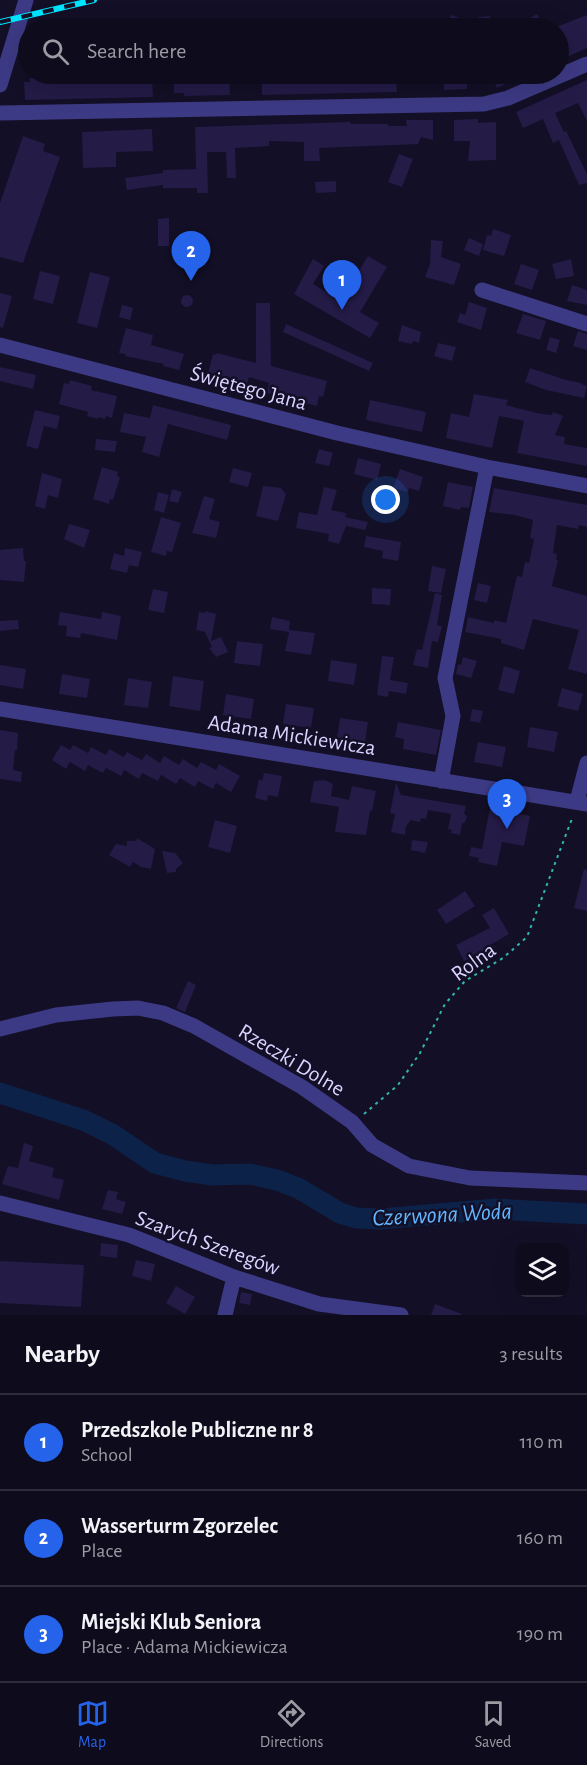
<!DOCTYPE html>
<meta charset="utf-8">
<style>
:root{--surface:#0e0b1c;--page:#1c1929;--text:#f1f3f6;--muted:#9b9ba3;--line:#2e2b3b;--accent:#2563eb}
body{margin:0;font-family:"Alegreya Sans",sans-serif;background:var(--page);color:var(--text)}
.controls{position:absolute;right:18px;bottom:18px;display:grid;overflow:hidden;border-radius:12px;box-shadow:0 6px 24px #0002}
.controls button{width:54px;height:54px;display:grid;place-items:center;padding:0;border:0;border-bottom:2px solid var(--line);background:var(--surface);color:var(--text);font:30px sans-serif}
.you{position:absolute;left:386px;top:500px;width:21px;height:21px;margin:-15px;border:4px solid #fff;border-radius:50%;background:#1a73e8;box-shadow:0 0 0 9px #1a73e833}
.badge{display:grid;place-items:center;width:39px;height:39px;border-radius:50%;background:var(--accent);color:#fff;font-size:20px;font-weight:700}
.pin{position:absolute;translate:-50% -50px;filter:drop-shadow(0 2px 3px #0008)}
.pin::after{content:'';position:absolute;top:32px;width:21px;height:18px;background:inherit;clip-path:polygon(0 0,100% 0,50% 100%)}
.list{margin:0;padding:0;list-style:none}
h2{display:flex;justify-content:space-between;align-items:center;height:78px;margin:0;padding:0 24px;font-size:26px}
h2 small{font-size:20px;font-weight:400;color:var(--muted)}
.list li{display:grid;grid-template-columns:39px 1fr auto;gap:18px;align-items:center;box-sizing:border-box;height:96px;padding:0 24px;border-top:2px solid var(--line)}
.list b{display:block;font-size:22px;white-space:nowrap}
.list p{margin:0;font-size:20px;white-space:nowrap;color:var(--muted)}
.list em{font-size:20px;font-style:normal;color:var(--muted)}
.icon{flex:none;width:33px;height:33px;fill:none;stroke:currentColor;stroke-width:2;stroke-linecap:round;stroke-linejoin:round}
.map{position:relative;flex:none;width:587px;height:1315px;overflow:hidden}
.search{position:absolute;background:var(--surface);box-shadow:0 6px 24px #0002;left:18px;right:18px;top:18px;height:66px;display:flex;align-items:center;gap:15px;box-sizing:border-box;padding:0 21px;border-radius:33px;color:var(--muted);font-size:22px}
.sheet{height:366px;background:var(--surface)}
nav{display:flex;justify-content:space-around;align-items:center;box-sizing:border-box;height:84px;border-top:2px solid var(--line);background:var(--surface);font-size:16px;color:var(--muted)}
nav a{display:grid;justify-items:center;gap:3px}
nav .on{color:var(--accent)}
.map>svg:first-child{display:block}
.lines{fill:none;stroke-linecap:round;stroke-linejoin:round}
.river{stroke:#0c2248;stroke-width:21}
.building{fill:#241b47}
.path{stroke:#2fb8b0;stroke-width:2;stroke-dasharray:3 4.5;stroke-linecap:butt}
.minor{stroke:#3d3a85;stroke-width:15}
.rail-casing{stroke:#00e5ff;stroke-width:6}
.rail{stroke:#130f26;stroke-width:4;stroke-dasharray:11;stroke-linecap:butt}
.labels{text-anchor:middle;stroke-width:5;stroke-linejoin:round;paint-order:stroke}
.street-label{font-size:22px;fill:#d9d4ff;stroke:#130f26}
.water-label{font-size:24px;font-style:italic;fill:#62b6ff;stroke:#130f26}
</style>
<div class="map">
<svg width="587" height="1315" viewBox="0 0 587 1315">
<rect width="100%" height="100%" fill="#130f26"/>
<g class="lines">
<path class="river" d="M0,1093L83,1120L112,1134L155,1163L185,1171L212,1175L250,1174L277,1180L298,1188L340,1213L356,1218L380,1219L496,1209L587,1214"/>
</g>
<path class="building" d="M537,14L544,28H532L527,20Z
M451,15L466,20V28H446Z
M587,15V48L569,56L558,28L556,27Z
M490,16L491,28H479L478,17Z
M174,74H229L230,95L184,96V93H174Z
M262,74H358V78L396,77L397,92L262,95Z
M444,74H467V89L444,90Z
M491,74H528L497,88Z
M30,78H44V81L143,79V81H152L153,97L25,100L24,82H30Z
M587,80V121L578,103L555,113L564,132L566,131L587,174V183L579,185L559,140L553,143L543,119L523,128L516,112Z
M478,119V123L496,122V160L468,161L470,141H454V120Z
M406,120H433V140L421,137L418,144L319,148L320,161H304V142L269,141V146L235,148L236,178H227L226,152H207L208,193H197V188H163V185L127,190L125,178L163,173V170L196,169L195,127L350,122L351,124H388V126H407Z
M152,129L153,151L116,152V167L83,168L82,132Z
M23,136L45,144L43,151L60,157L23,263L0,257V203Z
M399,154L413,159L402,187L388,182Z
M336,181V192L316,193L315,182Z
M169,218V246H158V219Z
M493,229L511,235L504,256L483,250L487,235L491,236Z
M469,238L483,244L479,256L464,250Z
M431,240L443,241L441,257L461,264L454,285L425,277L430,264Z
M368,256L387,267L360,312L379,323L370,338L294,294L313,259L324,266L313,284L341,301Z
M571,259L574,276L556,279L552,264Z
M521,264L539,270L532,290L514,284Z
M40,271L60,276L53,304L33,299Z
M90,272L110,277L97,328L77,323Z
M572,285L587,290V305L567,301Z
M0,293L12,296L3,328L0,327Z
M181 301a6 6 0 1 1 12 0a6 6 0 1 1-12 0Z
M469,302L487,308L481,330L457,322L460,313L465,315Z
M256,303H270L271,366L327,381L323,397L319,396L317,406L267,393L269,383L249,377L246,388L207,378L213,354L216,355L217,353L256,363Z
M122,305L133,308L130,320L119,317Z
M523,314L546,321L540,340L516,333Z
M286,324L373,363L369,371L283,332Z
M402,325L421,332L419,343L413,341L412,344L398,341Z
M126,328L153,335L151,345L184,354L179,370L163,366L164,364L125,356L126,354L119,353Z
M578,331L587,334V350L573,346Z
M550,337L560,340L556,353L546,350Z
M438,343L456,347L452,361L434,356Z
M0,367L36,375L33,389L0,381Z
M530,368L566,380L581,383V384L587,386L584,398L546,390L525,382Z
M70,380L92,386L91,390L117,396L112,418L106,416L105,419L98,417V419L87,416L88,412L59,404L64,383L69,384Z
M474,394L508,400L506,405L517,408L541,414L552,415L553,412L563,416L555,435L565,437L564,444L587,448V466L517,453L524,421L520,420L499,416L492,448L446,438L451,413L469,417Z
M370,400L426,412L422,432L366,420Z
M153,405L231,425L227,440L168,424L159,457L142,452L146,437L120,432L124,413L150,418Z
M35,410L60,416L57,429L44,426L38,449L26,446Z
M96,439L117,441L115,452L95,450Z
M319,449L333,453L329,466L315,463Z
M358,458L381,464L377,480L354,474Z
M102,467L118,472L117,476L120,477L113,500L110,499L109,504L93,499Z
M233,468L252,473L248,487L229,482Z
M400,469L423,477L419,491L409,488L408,492L393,488Z
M42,473L62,479L58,498L48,495L45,509L35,506Z
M448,482L473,487L469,508L461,507L460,510L443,506Z
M263,486L281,488L286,494L278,521L256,516Z
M324,487L337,490L331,510L346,513L345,517L368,522L365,530L346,526L339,544L328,541L329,534L296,528L299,512L317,515Z
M494,488L587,505V527L579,525L578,529L557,525L553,553L557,554L556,560H558L552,586L587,596V674L568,669L579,630L533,619L524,650L501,643V639L465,632L468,617L494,623V620L506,623L517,576L522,577L525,562L529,563L534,539L530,538L533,520L515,515L489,512Z
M172,489L182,492L178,503L169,501Z
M158,492L169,495L164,513L154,510Z
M204,496L215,499L209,519L220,522L216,538L192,533Z
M161,517L181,523L172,552L167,551L166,556L151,552Z
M69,524L90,530L84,548L64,539Z
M366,536L401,542L398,561L382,558L383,551L364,547Z
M23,548L24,561H26L24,582L0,580V550Z
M125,548L142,552L138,567L129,565L127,573L110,569L114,553L124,556Z
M432,566L446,569L441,593L428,591Z
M478,583L491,586L487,603L474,600Z
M372,588L391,589L390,605L372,604Z
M153,589L168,592L164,613L148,610Z
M435,593L442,595L437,625L442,626L438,642L432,641L428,668L413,665L417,649L422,650Z
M205,611L216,614L211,641L221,637L228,652L216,657L209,648L212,647L205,632L196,630L199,612L205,613Z
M60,612L101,619L102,612L121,616L117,640L81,633L80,638L66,636L67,626L58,625Z
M272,617L290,621L289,630L315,633L311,655L285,651L289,632L270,629Z
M18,620L19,629L0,631V621Z
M237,641L263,644L260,666L234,663Z
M382,656L394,657L390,680L408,683L406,694L389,691L388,697L377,695Z
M463,657L477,661L471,678L456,674L458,664L461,665Z
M331,660L357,664L354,685L328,681Z
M0,665L26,669L23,689L0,685Z
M504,666L520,671L514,694L498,690Z
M62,674L90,679L87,698L59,694Z
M173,676L204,681L200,711L169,706Z
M128,678L152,682L148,708L124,705Z
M562,688L583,694L578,711L557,706Z
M226,694L254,699L251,719L223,715Z
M286,704L314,708L311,728L283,724Z
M472,709L483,711L480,723L470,721Z
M340,718L368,722L365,742L337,738Z
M398,722L441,730L436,755L403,749L404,739L395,737Z
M530,727L558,732L554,752L527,747Z
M0,730L18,733L17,750H15L13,770L22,772L21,782L0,779Z
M478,742L506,747L502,767L474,762Z
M61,745L70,750L73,745L88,753L91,747L106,755L109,749L124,757L127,752L142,760L146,754L160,763L164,756L179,765L183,759L197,768L201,762L216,770L219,764L240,776L231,792L216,783L213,789L198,781L195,787L180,778L176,784L161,775L158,781L142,773L139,779L124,770L121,776L106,768L103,773L88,765L85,771L70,762L66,769L52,760Z
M264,773L282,776L278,797L268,795L267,801L255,798L259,779L262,781Z
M325,780L333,784L331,796L349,800L352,786L376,791L372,811H370L366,835L335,832L339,807L310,802L314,781Z
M396,783L401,795L466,806L464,814L467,816L465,822L462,824L460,835L451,833L452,830L448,829L451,814L428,810L426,819L421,818L420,822L411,820L406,826L405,835L391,832L395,814L390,813Z
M490,808L530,816L524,846L502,842L497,866L478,862L479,858L469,856L471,847L482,849Z
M215,820L237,826L230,853L208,847Z
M137,838L155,849L151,869L141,867L133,862L130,867L109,855L116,844L127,846V841H136Z
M412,840L428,842L425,853L411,850Z
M162,851L175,853L183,863L176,869V872L167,873Z
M584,869L587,870V911L574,908Z
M465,891L475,906L446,924L437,910Z
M494,908L509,934L487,947L489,949L464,961L456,945L490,928L482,915Z
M188,981L196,985L185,1012L176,1008Z
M24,1143L33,1146L29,1161L54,1168L52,1177L64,1180L59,1200L2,1184L8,1166L18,1168Z
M108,1190L118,1192L116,1199L126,1202L122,1214L102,1209Z
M101,1243L118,1245L117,1258L100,1256Z
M136,1260L155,1264L151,1281L132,1276Z
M0,1261L84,1265L81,1307L0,1303Z
M176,1286L195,1297L185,1314L166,1303Z
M241,1292L252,1294L250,1305L239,1303Z
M435,1304L462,1314V1315H431Z"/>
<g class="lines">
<path class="path" d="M364,1114L398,1085L420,1053L445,1004L465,981L503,958L527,937L573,816"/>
<path class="minor" d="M0,85L26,0
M0,113L484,104L508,98L587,64
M482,290L587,324
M0,345L337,433L487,467L587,486
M0,709L587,804
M441,781L453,716L445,678L487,467
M577,801L587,763
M0,1029L56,1015L113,1009L138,1008L163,1013L194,1026L302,1087L352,1122L372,1145L409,1166L470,1178L587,1183
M0,1203L129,1235L234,1277L319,1304L401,1315
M225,1315L234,1277"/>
<defs>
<path id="rail" d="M0,22L94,0"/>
</defs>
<use href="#rail" class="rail-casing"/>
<use href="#rail" class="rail"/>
</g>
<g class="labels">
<g class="street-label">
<text transform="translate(249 387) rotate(15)" y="8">Świętego Jana</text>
<text transform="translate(292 734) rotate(9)" y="8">Adama Mickiewicza</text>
<text transform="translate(473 961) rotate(-36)" y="8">Rolna</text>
<text transform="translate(292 1059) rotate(31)" y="8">Rzeczki Dolne</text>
<text transform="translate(208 1242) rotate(20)" y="8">Szarych Szeregów</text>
</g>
<g class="water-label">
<text transform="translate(442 1214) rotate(-3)" y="8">Czerwona Woda</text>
</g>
</g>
</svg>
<div class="controls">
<button><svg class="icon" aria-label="layers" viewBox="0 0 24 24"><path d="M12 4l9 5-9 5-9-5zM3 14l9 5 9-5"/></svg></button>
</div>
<div class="you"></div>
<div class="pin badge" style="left:342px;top:310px">1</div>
<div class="pin badge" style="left:191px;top:281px">2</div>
<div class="pin badge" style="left:507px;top:829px">3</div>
<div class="search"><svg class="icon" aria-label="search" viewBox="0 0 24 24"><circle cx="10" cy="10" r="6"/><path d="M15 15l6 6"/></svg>Search here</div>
</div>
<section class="sheet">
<h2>Nearby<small>3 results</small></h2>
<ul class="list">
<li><span class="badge">1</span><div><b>Przedszkole Publiczne nr 8</b><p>School</p></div><em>110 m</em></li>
<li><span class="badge">2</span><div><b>Wasserturm Zgorzelec</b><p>Place</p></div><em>160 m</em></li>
<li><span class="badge">3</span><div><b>Miejski Klub Seniora</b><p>Place · Adama Mickiewicza</p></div><em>190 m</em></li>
</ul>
</section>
<nav>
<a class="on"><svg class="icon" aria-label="map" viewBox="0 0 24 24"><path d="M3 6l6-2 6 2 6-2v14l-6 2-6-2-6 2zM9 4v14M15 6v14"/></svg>Map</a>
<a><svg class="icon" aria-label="directions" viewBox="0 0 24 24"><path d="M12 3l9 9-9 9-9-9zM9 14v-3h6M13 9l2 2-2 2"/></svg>Directions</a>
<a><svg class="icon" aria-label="saved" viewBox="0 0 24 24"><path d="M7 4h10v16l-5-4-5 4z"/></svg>Saved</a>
</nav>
